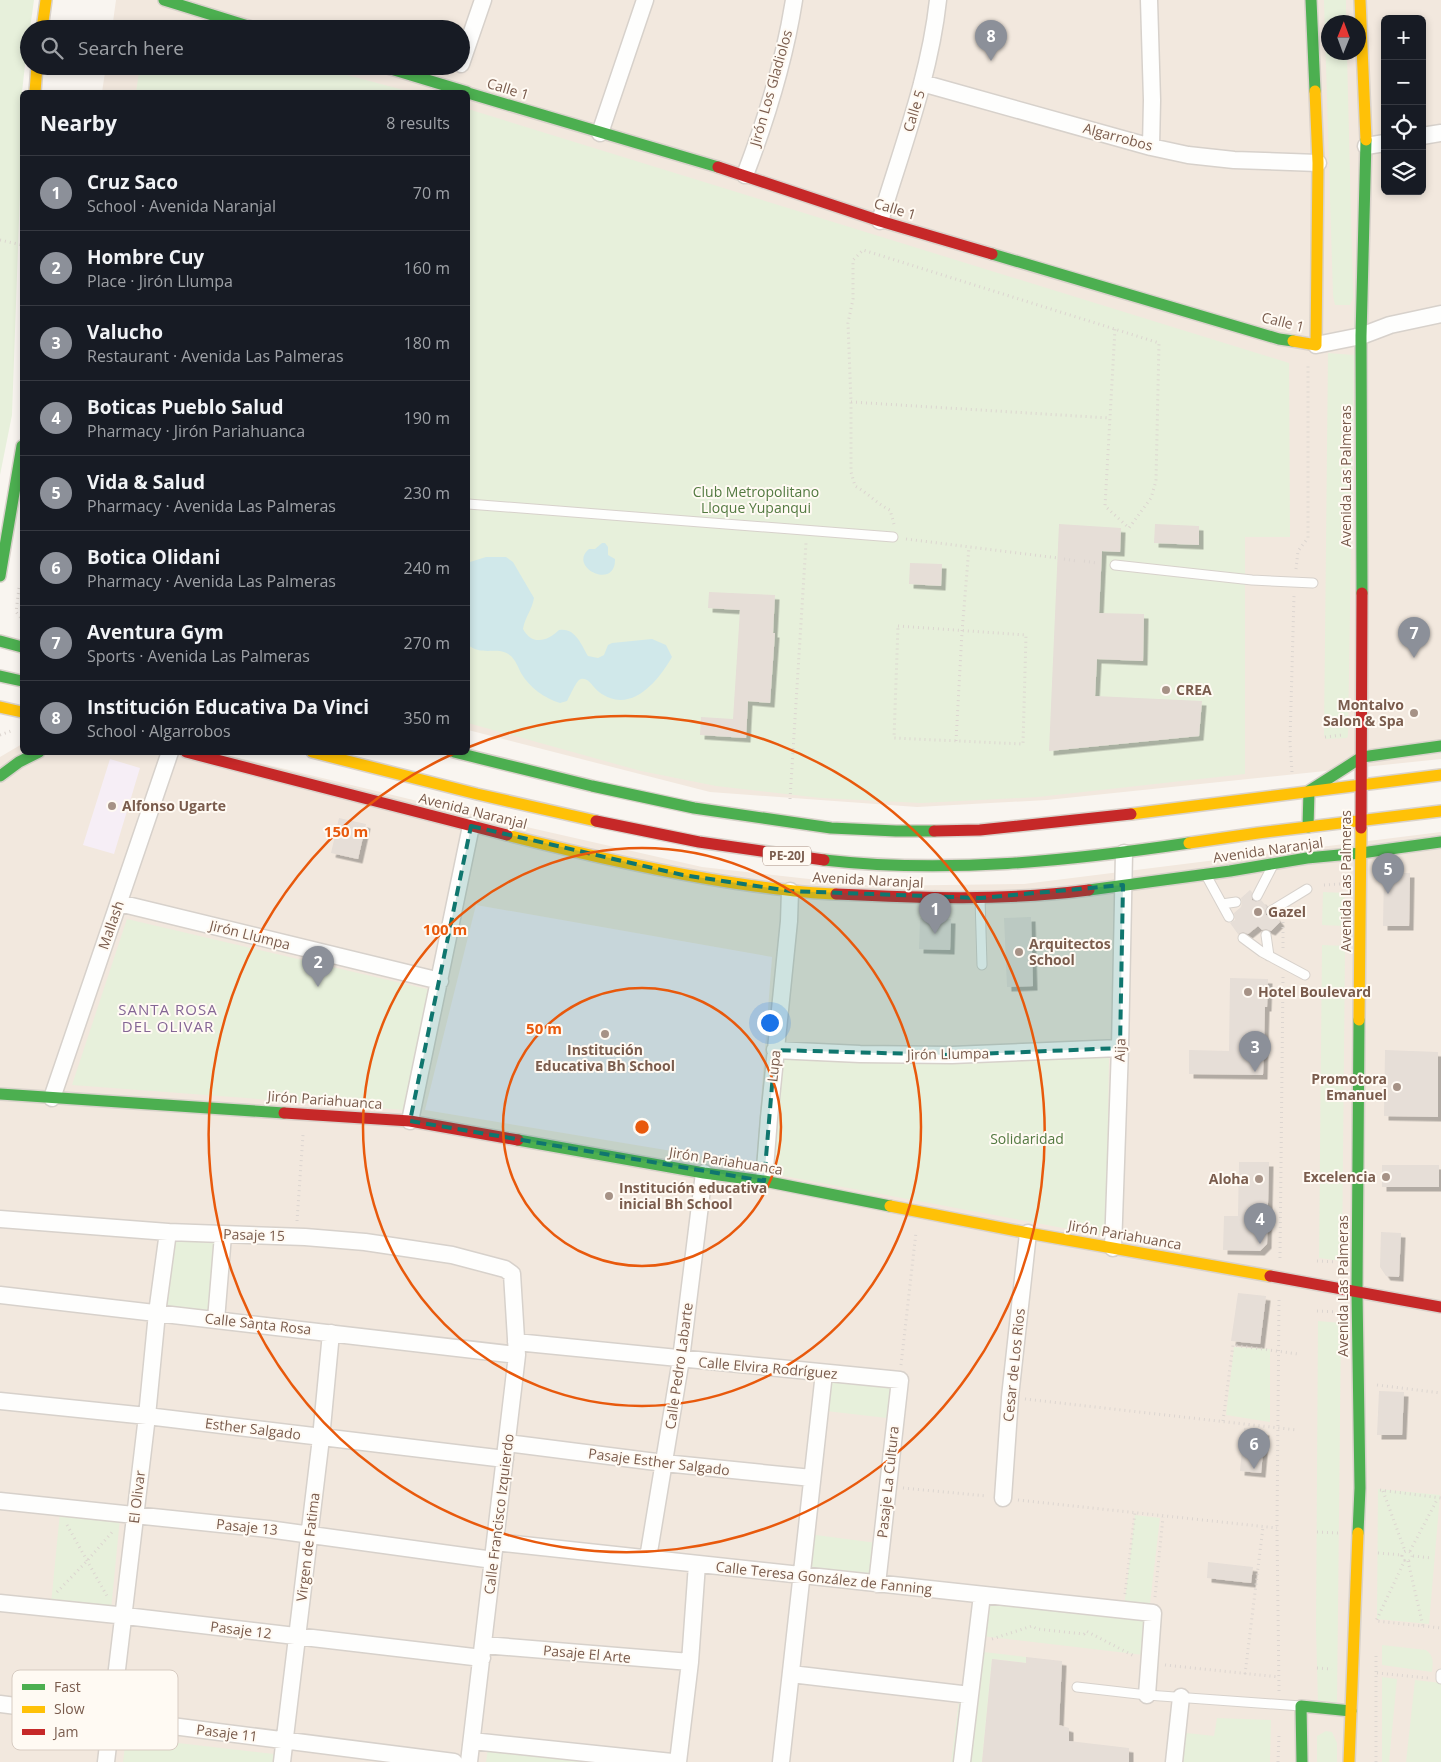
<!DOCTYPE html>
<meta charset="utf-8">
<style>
:root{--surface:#171b24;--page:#20242c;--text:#f1f3f6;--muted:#9ea1a6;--line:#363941;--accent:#8c9099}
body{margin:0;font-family:"Open Sans",sans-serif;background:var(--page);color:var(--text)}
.controls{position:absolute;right:15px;top:15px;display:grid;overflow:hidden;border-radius:8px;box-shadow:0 2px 8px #0003}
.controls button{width:45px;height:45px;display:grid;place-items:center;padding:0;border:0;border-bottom:1px solid var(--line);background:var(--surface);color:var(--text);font:25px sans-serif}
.compass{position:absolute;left:1321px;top:15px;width:45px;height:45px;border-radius:50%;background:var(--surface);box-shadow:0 2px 8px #0003;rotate:1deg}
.you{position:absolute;left:769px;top:1022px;width:18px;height:18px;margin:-12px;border:4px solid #fff;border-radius:50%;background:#1a73e8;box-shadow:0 0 0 8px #1a73e833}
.badge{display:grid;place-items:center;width:32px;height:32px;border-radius:50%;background:var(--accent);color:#fff;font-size:16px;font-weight:700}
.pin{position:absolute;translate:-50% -41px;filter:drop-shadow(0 1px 2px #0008)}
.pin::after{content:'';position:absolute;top:26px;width:18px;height:15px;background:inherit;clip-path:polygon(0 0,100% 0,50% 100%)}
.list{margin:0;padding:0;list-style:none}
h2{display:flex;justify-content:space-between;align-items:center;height:65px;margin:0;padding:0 20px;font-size:21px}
h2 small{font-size:16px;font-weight:400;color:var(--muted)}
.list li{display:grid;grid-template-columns:32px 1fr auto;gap:15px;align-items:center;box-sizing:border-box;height:75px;padding:0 20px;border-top:1px solid var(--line)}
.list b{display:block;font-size:19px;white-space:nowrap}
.list p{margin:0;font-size:16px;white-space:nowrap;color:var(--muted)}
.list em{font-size:16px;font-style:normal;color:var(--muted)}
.icon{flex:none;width:28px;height:28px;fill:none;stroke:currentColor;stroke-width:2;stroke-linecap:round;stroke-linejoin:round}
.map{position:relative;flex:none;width:1441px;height:1762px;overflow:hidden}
.search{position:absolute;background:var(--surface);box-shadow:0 2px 8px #0003;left:20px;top:20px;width:450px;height:55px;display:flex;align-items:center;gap:12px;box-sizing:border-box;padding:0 18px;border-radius:28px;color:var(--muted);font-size:19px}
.panel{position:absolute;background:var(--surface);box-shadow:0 2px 8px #0003;left:20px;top:90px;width:450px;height:665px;border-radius:8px}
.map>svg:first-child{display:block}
.residential{fill:#f2e8de;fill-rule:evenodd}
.education{fill:#f6eef6}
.green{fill:#e7f0db}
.water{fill:#d0e8ea}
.building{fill:#e6ded7;filter:url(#shadow)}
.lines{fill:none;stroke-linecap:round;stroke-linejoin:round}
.lane-casing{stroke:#d7d1cb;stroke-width:11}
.street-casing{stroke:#d7d1cb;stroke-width:19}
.fast-casing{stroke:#d9d2cb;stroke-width:14}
.slow-casing{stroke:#d9d2cb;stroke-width:14}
.jam-casing{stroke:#d9d2cb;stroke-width:14}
.path{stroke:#dcd5d0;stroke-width:3;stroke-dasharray:1 4;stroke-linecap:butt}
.lane{stroke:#fefefd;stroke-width:9}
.street{stroke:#fefefd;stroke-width:16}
.fast{stroke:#4caf50;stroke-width:11}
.slow{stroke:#ffc107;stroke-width:11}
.jam{stroke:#c62828;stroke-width:11}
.marked{fill:#0f766e;fill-opacity:0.2;stroke:#0f766e;stroke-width:4;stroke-dasharray:10 6;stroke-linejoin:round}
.ring{fill:none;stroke:#e8590c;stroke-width:2.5}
.poi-dot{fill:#a69286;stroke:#fffaf3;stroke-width:2}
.labels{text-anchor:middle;stroke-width:4;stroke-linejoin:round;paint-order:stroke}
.shield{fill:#fffaf3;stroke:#a28b7f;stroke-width:1}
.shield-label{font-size:12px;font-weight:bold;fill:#7a5c4d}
.street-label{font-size:14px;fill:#7a5c4d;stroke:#fffaf3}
.park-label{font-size:14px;fill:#537a41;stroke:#fffaf3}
.poi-label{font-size:14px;font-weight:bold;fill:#7a5c4d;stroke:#fffaf3;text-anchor:start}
.neighbourhood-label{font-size:15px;letter-spacing:1px;fill:#846695;stroke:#fffaf3}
.key{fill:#fffaf3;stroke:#d7cbc1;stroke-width:1}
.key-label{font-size:14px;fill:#7a5c4d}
.centre{fill:#e8590c;stroke:#fffaf3;stroke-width:2.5}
.ring-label{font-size:15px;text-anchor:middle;font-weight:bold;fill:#e8590c;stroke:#fffaf3;stroke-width:4;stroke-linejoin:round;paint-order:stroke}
</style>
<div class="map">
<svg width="1441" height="1762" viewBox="0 0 1441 1762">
<defs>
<filter id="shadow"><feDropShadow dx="4.5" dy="4.5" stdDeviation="0" flood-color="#0004"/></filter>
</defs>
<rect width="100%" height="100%" fill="#f9f5f0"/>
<path class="residential" d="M116,0H1441V759L1047,800L917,807L710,792L468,730V92H102L106,66H461V29H112ZM1385,19H1422V191H1385ZM1328,22H1358V52H1328Z
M22,744V752L219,753L496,820L702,867L872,886L1024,884L1441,832V1762H0V757Z"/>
<path class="education" d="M110,759L140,768L114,854L83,845Z
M476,905L772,957L756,1165L425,1110Z"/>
<path class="green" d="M0,0H34L30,29H29L22,92V136L12,415L0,475Z
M1324,0H1346V22H1328V52L1347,53L1353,298L1350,305H1335L1333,296Z
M140,66H313L411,92H136Z
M468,109L1289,363L1290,537H1245V774L1038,797L921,803L821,798L716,786L641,771L468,723Z
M1328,353L1354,355L1348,736L1347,738L1326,739L1324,735Z
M1323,892L1345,893L1344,926L1322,925Z
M127,919L431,990L404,1110L72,1085Z
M1322,945L1345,946L1342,1261L1319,1258Z
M784,1057L947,1059L1109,1057L1106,1236L773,1174Z
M172,1236L228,1238L224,1314L166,1308Z
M1318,1321L1341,1323L1337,1703H1318L1316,1629Z
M1234,1347L1270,1349V1422L1226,1415Z
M830,1380L891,1386L887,1418L826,1411Z
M1378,1489L1440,1495L1429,1624L1377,1619Z
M60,1512L120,1518L111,1610L51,1604Z
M1135,1515L1160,1518L1144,1655L972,1635L976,1599L1123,1616Z
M808,1534L877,1543L873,1578L804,1569Z
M1382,1645L1426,1650C1434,1656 1433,1662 1432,1672L1382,1665Z
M975,1651L1026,1657V1663L992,1659L982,1762H951L960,1693L970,1695Z
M1382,1677L1397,1679L1389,1762H1382Z
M1415,1680L1441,1683V1762H1406Z
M1217,1718L1271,1720L1270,1762H1174L1177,1732L1214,1736Z
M1326,1731L1332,1732L1337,1743V1762H1317V1736Z
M126,1737L274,1754L273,1762H123Z
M489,1742L671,1762H486Z"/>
<path class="water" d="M602,543H605L608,547V555L615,559C616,591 567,567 589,549H595Z
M486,557H506L513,562L534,598C532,610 525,617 523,629C532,646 548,641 559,630C575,627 581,644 588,656L598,658L604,655L608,645L612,643L652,639L666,645L672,657C657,683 630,715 599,692C593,688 589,677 581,679C577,679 570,696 567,701L560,703C544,698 530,688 521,673C518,667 516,661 511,656C497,645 484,657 468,645V564L470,562Z"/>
<path class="building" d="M1059,524L1121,528L1120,552L1102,551L1099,613L1144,614L1143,661L1097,659L1095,696L1202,701L1199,736L1049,751Z
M1155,524L1199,526V545L1154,543Z
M910,563L942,564L941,586L909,584Z
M709,592L775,595L773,633H775L770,703L748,701L746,738L700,735L701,717L733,719L740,610L708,608Z
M339,818L366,824L358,859L331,853Z
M1384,873H1410L1409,926H1383Z
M1250,890L1252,892V900L1257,902L1261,900L1267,907L1265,911L1266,915L1271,917L1275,916L1280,922L1271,931L1266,929L1262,930L1258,926L1248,934L1243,932L1238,934L1230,923L1235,920L1234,913L1241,907L1242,902L1241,898Z
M1031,917L1033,986L1007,987L1004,918Z
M920,918L951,919L950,950L919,949Z
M1230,978L1268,979L1267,1007H1265L1263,1075L1189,1074V1050L1229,1051Z
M1385,1050L1438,1052V1117L1384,1116Z
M1239,1162H1269L1267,1244L1260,1251L1223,1250L1224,1216H1238Z
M1382,1165H1439V1187H1382Z
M1381,1232L1401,1233L1399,1277L1386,1276L1380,1267Z
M1238,1293L1266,1296L1260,1344L1231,1341Z
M1379,1391L1404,1392L1402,1435H1377Z
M1244,1428L1265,1431L1261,1473L1240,1471Z
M1208,1562L1253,1567L1251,1583L1207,1578Z
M1026,1657L1062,1661L1059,1725L1069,1728V1741L1129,1748V1762H982L992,1659L1026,1663Z"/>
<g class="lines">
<defs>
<path id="lane" d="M468,504L893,537
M1115,565L1252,580L1313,583
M1206,875L1229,917
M1257,896L1272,867
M980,898L982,965
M1222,904L1236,902
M1271,911L1307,889
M1266,935L1269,956
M1243,938L1262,952L1305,975
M1441,1679V1674
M1077,1687L1147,1695L1301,1706"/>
<path id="street" d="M1149,0L1152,100L1151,147
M461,64L483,0
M922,83L1151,147L1188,155L1234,160L1318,163
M600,133L645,0
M1422,136L1441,133
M1366,146L1385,143
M745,175C766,120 785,58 794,0
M880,221C902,148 930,75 938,0
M1316,345L1361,336L1390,325L1441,314
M119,903L440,981
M775,1050L860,1054L952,1055L1120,1048
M52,1098L170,752
M410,1121L471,826
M764,1181L769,1118L789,921L790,891
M0,1219L168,1232L305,1237L365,1242L452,1255L505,1269L512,1274L517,1355L469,1762
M1113,1248L1120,1048L1124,853
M0,1295L517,1355
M216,1320L223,1235
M516,1342L900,1380L877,1584
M0,1401L147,1416L505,1459
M507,1443L664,1463L812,1478
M1003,1498L1010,1397L1028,1233
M0,1501L268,1529L493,1560
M495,1542L1153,1613L1147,1695
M648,1558L681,1359L704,1173
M0,1603L117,1615L482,1658
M484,1645L690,1662
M791,1674L970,1695
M0,1704L454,1762
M472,1741L672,1762
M106,1762L147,1416L157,1313L168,1232
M282,1762L321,1438L331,1333
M678,1762L690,1662L697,1564
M781,1762L824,1373
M962,1762L982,1595
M1174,1762L1181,1697"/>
<path id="fast" d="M164,0L258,29
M1311,0L1315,91
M381,66L467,92
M468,93L718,167
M992,254L1279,339L1293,341
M0,576L22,446
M1362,593L1361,336L1366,140
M0,641L22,647
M0,676L22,681
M454,752L592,786L694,808L831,828L896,831H934
M0,776L19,762L39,752
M1308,827L1309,791L1362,757L1441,746
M824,860C947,874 1068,861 1189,843
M1089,890L1230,871L1307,858L1361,853L1441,842
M0,1094L284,1113
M518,1140L704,1173L764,1181L890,1206
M1358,1533L1360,1488L1357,1292L1359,1020
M1302,1762L1301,1706L1351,1711"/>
<path id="slow" d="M1360,0L1366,140
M42,29L46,0
M35,92L37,66
M1293,341L1316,345L1318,163L1315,91
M0,707L22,712
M312,752L477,794L596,821
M1131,814L1441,775
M507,835C582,854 657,871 734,883C768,888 801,893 836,894
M1189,843L1258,833L1441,811
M1359,1020L1361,828
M890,1206L1028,1233L1270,1276
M1349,1762L1358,1533"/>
<path id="jam" d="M718,167L880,221L992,254
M186,752L507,835
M596,821L699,842L824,860
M1361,828L1362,593
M934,831L980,830L1131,814
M836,894C920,898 1005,901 1089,890
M284,1113L410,1121L518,1140
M1270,1276L1441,1307"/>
</defs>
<use href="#lane" class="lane-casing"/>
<use href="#street" class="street-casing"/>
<use href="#fast" class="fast-casing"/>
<use href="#slow" class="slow-casing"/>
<use href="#jam" class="jam-casing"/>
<path class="path" d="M0,240L22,245
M851,402L1109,418
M894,524L890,510C877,504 868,493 855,486L851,472V402L848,323L853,299V260L863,250L1159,343L1156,481L1151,498L1129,528L1105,506L1115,329
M906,539L1058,558
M1064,559L1077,561
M1084,561L1097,563
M1296,569L1298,551L1308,538V364
M19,588L16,612L22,619
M898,626L1026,635L1023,744L894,738Z
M0,735L11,731
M1325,737L1342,735
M956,741L962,632L969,547
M1292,772L1290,742L1294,596
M790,799L806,543
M1324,885L1340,884
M1283,948V919
M1320,1174L1339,1175
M297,1221L303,1135
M1280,1258L1283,977
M1317,1261L1336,1262
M1317,1311L1336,1312
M901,1365L916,1232
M1377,1385L1441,1393
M1025,1399L1297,1430
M1223,1421L1233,1345L1298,1354
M903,1488L987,1496
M1380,1490L1441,1498
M1383,1491L1405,1551
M1018,1500L1277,1528
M67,1525L107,1596
M1317,1532L1339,1533
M1402 1556a5 5 0 1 1 10 0a5 5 0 1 1-10 0Z
M1410,1551L1438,1498
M1378,1553L1402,1555
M1413,1556L1432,1558
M1405,1560L1376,1621L1441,1628
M1408,1561L1423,1626
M57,1592L87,1561L113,1531
M1125,1594L1135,1513
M1155,1597L1163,1517
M992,1639L1032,1626L1037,1629L1084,1634L1086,1631L1134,1656
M1165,1665L1279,1677
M1317,1668L1332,1669
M1377,1673L1428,1678
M1245,1674L1263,1527
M1279,1691L1277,1528L1279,1298
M1278,1762L1279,1735
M1376,1762V1653"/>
<use href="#lane" class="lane"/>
<use href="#street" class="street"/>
<use href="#fast" class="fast"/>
<use href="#slow" class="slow"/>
<use href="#jam" class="jam"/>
</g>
<path class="marked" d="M471,826L683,875L790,891L980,898L1123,885L1120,1048L952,1055L775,1050L764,1181L410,1121Z"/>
<g class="ring">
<circle cx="642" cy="1127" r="139"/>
<circle cx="642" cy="1127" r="279"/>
<path d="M469 747A418 418 0 1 1 455 753"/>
</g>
<g class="poi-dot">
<circle cx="1166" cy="690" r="5"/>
<circle cx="1414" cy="713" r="5"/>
<circle cx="112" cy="806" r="5"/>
<circle cx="1258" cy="912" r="5"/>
<circle cx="1019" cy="952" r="5"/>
<circle cx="1248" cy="992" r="5"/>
<circle cx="605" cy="1034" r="5"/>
<circle cx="1397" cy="1087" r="5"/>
<circle cx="1386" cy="1177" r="5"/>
<circle cx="1259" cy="1179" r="5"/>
<circle cx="609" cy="1196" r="5"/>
</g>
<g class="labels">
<rect class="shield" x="763" y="846.5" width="48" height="19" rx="4"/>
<g class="shield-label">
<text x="787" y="860">PE-20J</text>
</g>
<g class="street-label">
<text transform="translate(771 88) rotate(-74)" y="5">Jirón Los Gladiolos</text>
<text transform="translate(508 89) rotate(17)" y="5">Calle 1</text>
<text transform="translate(914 111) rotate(-73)" y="5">Calle 5</text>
<text transform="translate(1118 137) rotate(15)" y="5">Algarrobos</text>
<text transform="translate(895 209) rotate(17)" y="5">Calle 1</text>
<text transform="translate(1283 322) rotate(14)" y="5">Calle 1</text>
<text transform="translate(1346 476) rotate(-90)" y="5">Avenida Las Palmeras</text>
<text transform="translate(473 811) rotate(14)" y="5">Avenida Naranjal</text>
<text transform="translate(1268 850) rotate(-8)" y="5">Avenida Naranjal</text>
<text transform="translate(868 880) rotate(3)" y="5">Avenida Naranjal</text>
<text transform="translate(1346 881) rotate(-90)" y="5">Avenida Las Palmeras</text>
<text transform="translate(111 925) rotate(-71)" y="5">Mallash</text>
<text transform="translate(250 935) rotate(14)" y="5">Jirón Llumpa</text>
<text transform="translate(1120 1050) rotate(-88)" y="5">Aija</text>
<text transform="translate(948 1054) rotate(-1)" y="5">Jirón Llumpa</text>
<text transform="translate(774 1066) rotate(-84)" y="5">Lupa</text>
<text transform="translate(325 1100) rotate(4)" y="5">Jirón Pariahuanca</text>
<text transform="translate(726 1161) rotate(9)" y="5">Jirón Pariahuanca</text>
<text transform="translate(254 1235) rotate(2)" y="5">Pasaje 15</text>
<text transform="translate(1125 1235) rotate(10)" y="5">Jirón Pariahuanca</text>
<text transform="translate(1343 1286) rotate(-90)" y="5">Avenida Las Palmeras</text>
<text transform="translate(258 1324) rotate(6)" y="5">Calle Santa Rosa</text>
<text transform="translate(1014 1365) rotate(-84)" y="5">Cesar de Los Rios</text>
<text transform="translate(679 1366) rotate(-82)" y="5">Calle Pedro Labarte</text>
<text transform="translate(768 1368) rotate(5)" y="5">Calle Elvira Rodríguez</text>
<text transform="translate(253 1429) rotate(7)" y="5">Esther Salgado</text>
<text transform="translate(659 1462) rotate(7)" y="5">Pasaje Esther Salgado</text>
<text transform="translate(888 1482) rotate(-84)" y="5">Pasaje La Cultura</text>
<text transform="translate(137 1497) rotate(-83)" y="5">El Olivar</text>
<text transform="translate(499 1514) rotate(-83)" y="5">Calle Francisco Izquierdo</text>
<text transform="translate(247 1527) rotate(6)" y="5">Pasaje 13</text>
<text transform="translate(308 1547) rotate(-83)" y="5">Virgen de Fatima</text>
<text transform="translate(824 1578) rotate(6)" y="5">Calle Teresa González de Fanning</text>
<text transform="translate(241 1630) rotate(7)" y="5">Pasaje 12</text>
<text transform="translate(587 1654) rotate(5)" y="5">Pasaje El Arte</text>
<text transform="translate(227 1733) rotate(7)" y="5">Pasaje 11</text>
</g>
<g class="park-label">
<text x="756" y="497">Club Metropolitano<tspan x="756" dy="16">Lloque Yupanqui</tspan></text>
<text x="1027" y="1144">Solidaridad</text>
</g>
<g class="poi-label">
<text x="1176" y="695">CREA</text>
<text x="1404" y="710" text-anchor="end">Montalvo<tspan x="1404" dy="16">Salon &amp; Spa</tspan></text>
<text x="122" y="811">Alfonso Ugarte</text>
<text x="1268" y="917">Gazel</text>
<text x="1029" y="949">Arquitectos<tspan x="1029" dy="16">School</tspan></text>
<text x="1258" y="997">Hotel Boulevard</text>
<text x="605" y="1055" text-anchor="middle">Institución<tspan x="605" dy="16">Educativa Bh School</tspan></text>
<text x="1387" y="1084" text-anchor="end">Promotora<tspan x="1387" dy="16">Emanuel</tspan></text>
<text x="1376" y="1182" text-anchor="end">Excelencia</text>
<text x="1249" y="1184" text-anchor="end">Aloha</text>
<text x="619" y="1193">Institución educativa<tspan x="619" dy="16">inicial Bh School</tspan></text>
</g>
<g class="neighbourhood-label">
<text x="168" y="1015">SANTA ROSA<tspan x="168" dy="17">DEL OLIVAR</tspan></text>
</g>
</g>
<rect x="12" y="1670" width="166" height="80" rx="8" class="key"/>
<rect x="22" y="1684" width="23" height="6" fill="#4caf50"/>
<rect x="22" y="1706" width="23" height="7" fill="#ffc107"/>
<rect x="22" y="1729" width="23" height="6" fill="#c62828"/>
<g class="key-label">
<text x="54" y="1692">Fast</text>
<text x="54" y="1714">Slow</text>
<text x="54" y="1737">Jam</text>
</g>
<circle cx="642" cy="1127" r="8" class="centre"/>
<g class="ring-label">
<text x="346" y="837">150 m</text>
<text x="445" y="935">100 m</text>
<text x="544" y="1034">50 m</text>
</g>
</svg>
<div class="controls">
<button>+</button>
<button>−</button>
<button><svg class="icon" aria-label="locate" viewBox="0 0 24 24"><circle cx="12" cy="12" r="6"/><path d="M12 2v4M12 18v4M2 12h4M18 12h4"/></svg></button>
<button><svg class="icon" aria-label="layers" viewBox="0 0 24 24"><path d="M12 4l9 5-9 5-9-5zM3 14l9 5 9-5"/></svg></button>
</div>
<svg class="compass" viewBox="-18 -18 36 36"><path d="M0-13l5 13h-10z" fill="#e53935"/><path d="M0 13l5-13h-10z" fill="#9ea1a6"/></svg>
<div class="you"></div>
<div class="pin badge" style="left:935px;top:934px">1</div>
<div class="pin badge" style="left:318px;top:987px">2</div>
<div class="pin badge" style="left:1255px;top:1072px">3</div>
<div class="pin badge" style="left:1260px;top:1244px">4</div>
<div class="pin badge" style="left:1388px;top:894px">5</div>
<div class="pin badge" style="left:1254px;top:1469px">6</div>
<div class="pin badge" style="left:1414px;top:658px">7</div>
<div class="pin badge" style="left:991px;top:61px">8</div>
<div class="search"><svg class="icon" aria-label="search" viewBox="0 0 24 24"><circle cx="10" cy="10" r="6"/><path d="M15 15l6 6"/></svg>Search here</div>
<section class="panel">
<h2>Nearby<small>8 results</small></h2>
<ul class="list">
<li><span class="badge">1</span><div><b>Cruz Saco</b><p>School · Avenida Naranjal</p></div><em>70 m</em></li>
<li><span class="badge">2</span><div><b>Hombre Cuy</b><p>Place · Jirón Llumpa</p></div><em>160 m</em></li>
<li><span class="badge">3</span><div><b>Valucho</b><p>Restaurant · Avenida Las Palmeras</p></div><em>180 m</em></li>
<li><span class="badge">4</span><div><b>Boticas Pueblo Salud</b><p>Pharmacy · Jirón Pariahuanca</p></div><em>190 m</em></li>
<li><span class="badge">5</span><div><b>Vida &amp; Salud</b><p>Pharmacy · Avenida Las Palmeras</p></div><em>230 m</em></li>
<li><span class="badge">6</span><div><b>Botica Olidani</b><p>Pharmacy · Avenida Las Palmeras</p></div><em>240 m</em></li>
<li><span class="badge">7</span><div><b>Aventura Gym</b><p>Sports · Avenida Las Palmeras</p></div><em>270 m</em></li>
<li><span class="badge">8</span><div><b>Institución Educativa Da Vinci</b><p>School · Algarrobos</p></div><em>350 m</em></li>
</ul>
</section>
</div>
